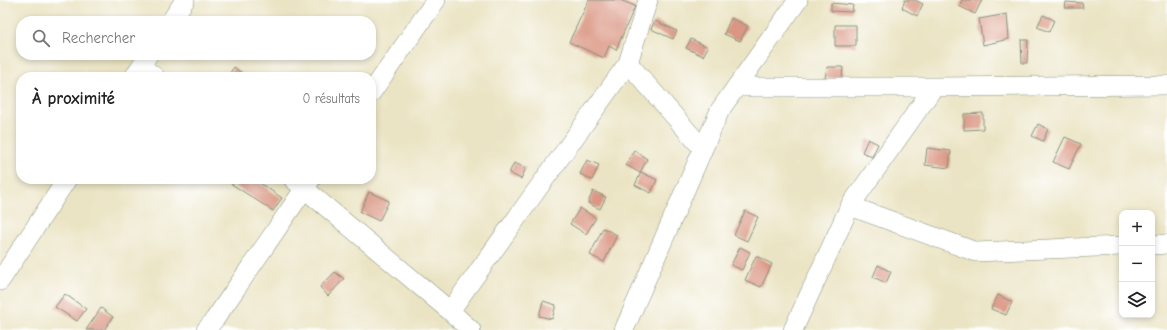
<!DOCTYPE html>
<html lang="fr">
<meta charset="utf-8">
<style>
:root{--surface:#fff;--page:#f6f6f6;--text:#222;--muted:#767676;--line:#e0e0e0}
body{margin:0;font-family:"Comic Neue",sans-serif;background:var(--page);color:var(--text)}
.controls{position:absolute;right:12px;bottom:12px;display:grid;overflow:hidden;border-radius:8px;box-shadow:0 2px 6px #0003}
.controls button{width:36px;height:36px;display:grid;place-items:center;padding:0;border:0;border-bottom:1px solid var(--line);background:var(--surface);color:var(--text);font:20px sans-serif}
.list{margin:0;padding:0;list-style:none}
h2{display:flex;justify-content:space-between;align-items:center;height:52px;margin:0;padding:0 16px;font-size:17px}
h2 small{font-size:13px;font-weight:400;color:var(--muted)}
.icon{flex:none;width:22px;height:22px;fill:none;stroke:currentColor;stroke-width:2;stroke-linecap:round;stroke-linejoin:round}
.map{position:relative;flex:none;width:1167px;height:330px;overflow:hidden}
.search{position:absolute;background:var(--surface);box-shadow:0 2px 6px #0003;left:16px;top:16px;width:360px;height:44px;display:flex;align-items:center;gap:10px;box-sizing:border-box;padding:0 14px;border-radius:16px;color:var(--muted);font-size:15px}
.panel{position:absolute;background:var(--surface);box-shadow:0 2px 6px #0003;left:16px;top:72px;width:360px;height:112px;border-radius:16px}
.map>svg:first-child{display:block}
.building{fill:#da9683}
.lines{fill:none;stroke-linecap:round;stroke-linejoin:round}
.minor-casing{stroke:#85907c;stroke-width:20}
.minor{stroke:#fff;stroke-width:19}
</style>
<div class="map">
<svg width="1167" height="330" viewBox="0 0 1167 330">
<rect width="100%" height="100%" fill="#fff"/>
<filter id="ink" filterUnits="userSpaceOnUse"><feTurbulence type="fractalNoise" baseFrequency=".025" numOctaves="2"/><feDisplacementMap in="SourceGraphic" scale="8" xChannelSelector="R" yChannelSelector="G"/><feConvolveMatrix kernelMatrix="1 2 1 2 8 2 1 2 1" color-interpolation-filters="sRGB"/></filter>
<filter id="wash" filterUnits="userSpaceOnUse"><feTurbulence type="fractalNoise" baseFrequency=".012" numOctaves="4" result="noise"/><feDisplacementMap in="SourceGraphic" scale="16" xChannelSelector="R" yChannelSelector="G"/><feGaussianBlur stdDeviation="0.9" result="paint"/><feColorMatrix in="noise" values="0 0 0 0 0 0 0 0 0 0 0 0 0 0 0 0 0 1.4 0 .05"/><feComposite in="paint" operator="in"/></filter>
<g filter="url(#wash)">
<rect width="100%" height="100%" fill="#ebe4c4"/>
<g id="blocks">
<path class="building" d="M589,0H620L635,6L616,50L609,46L604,58L569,42Z
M905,0H915L923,4L917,16L902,8Z
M962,0H982L975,14L959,6Z
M1066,2L1082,3L1083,8H1065Z
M831,3L853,5L852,12L831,11Z
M1007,14L1009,39L983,45L979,19Z
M1043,15L1054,20L1049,32L1037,27Z
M731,18L748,26L740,41L724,34Z
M655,21L677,31L673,39L651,29Z
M835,25H856V46H835Z
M691,39L708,47L703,56L686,48Z
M1021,40H1028L1027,63H1022Z
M234,67L243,74L241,77H227Z
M827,67H843L842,78H825Z
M983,113V129L964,130V114Z
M1038,124L1048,129L1043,141L1032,136Z
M1065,137L1081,144L1069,169L1053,162Z
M868,139L878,144L872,157L862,152Z
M927,148L951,151L949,168L925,165Z
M634,150L647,159L640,173L626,165Z
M587,160L599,165L592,180L580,174Z
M514,163L526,168L521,179L509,173Z
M641,172L657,180L651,193L635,185Z
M224,179H254L282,198L273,211Z
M593,191L606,197L600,209L588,203Z
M369,192L389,201L379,221L360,212Z
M580,208L596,218L586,234L570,224Z
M745,211L758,217L747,241L734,235Z
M603,228L617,235L604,262L590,255Z
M740,247L750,252L742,270L731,265Z
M756,256L772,264L761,287L745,280Z
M878,265L891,272L886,283L873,277Z
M335,272L344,279L328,296L320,287Z
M65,294L86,309L77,321L55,307Z
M998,295L1012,302L1006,315L991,309Z
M543,301L556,305L552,319L539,316Z
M101,308L113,317L104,330H86Z"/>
</g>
</g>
<g filter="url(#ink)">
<use href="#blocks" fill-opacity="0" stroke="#85907c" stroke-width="1"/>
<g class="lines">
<defs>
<path id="minor" d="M648,0L628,63L703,149
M171,21L185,0
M141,66L155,77
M134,77L148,55
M736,87H934L1167,85
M371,93L436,0
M293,179L450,311L471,330
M850,206L976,252L1122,246
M1152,245L1167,244
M0,281L67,179
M450,311L628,63
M206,330L215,319L311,179
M624,330L720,110L798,0
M793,330L850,206L934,87"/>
</defs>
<use href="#minor" class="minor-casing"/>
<use href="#minor" class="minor"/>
</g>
</g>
</svg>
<div class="controls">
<button>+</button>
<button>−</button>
<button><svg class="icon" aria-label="layers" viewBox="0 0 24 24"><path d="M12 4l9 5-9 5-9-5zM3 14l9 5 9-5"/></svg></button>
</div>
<div class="search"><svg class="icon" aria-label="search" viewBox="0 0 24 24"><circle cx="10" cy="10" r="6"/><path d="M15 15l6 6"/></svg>Rechercher</div>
<section class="panel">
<h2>À proximité<small>0 résultats</small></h2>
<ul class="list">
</ul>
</section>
</div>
